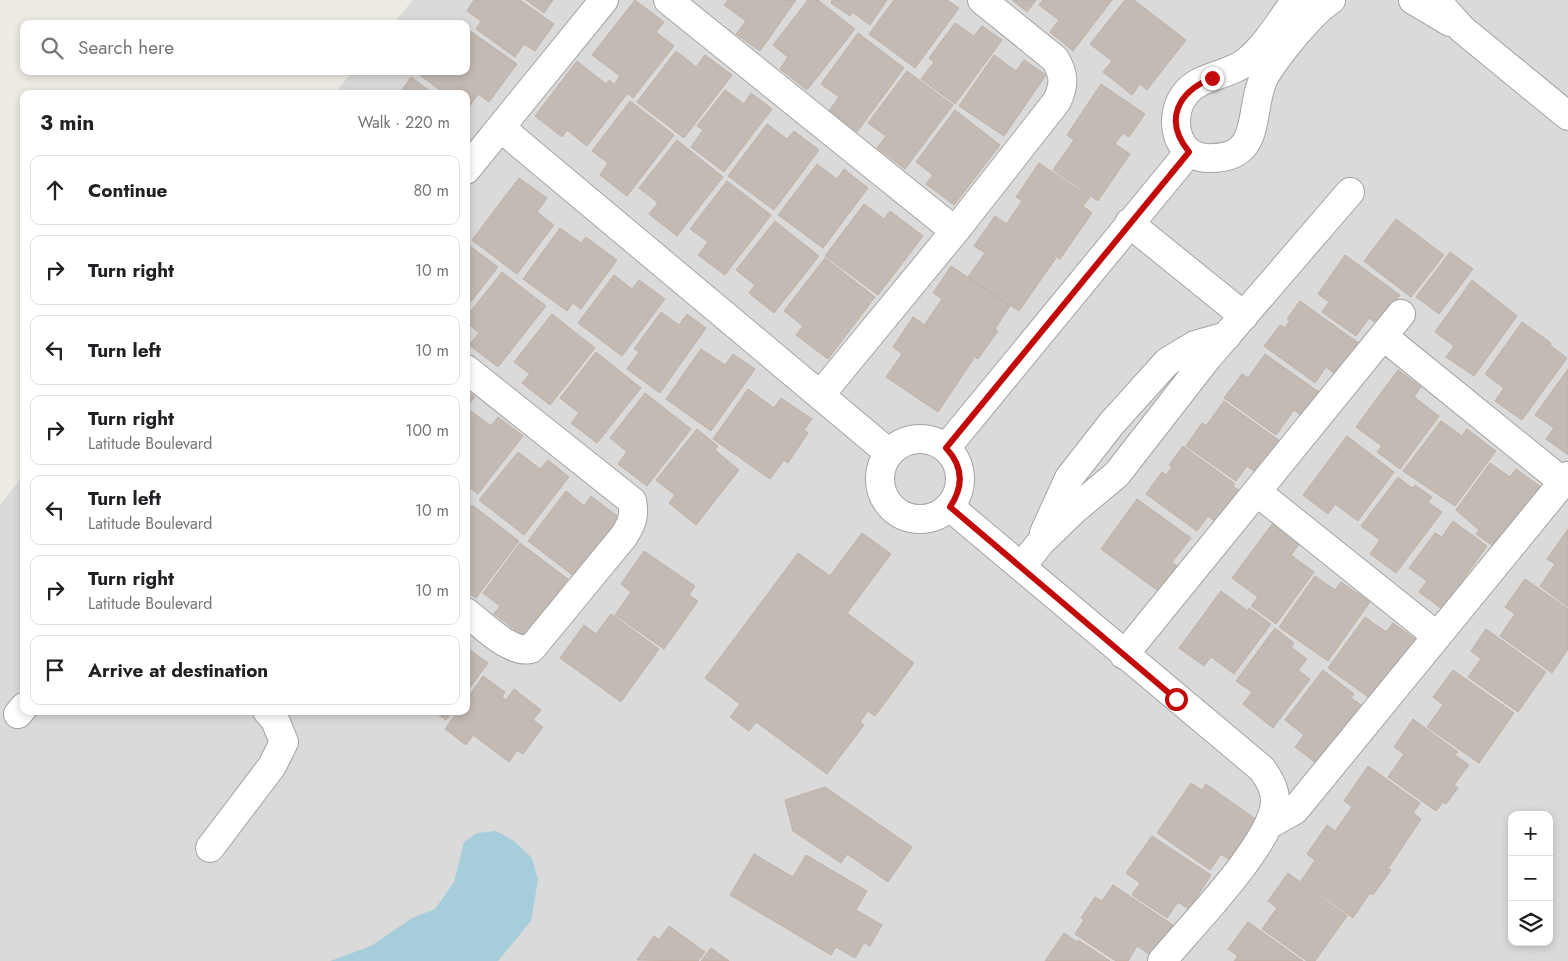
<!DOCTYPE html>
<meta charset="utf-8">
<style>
:root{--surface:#fff;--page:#f2f2f2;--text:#202124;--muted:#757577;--line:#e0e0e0}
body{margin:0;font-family:Jost,sans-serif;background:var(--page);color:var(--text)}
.controls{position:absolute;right:15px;bottom:15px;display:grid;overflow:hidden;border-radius:10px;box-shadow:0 2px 8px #0003}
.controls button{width:45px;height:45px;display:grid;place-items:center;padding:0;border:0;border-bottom:1px solid var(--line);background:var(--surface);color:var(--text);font:25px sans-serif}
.stop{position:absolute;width:15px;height:15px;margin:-11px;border:4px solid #c20a09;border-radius:50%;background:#fff}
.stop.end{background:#c20a09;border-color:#fff;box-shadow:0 1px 5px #0008}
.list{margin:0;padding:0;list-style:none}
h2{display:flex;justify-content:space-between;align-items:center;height:65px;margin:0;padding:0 20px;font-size:21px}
h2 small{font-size:16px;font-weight:400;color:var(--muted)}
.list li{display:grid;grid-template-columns:32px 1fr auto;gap:15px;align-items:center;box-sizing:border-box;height:70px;margin:0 10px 10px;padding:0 10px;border:1px solid var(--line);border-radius:10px}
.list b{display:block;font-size:19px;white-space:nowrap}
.list p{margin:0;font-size:16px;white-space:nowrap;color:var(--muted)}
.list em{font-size:16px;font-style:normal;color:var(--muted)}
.icon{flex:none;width:28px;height:28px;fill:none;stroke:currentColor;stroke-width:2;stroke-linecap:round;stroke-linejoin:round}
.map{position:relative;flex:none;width:1568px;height:961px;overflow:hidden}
.search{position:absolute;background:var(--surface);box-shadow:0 2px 8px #0003;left:20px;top:20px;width:450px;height:55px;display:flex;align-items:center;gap:12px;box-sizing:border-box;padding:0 18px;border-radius:10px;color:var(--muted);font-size:19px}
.panel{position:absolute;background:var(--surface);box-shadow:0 2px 8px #0003;left:20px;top:90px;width:450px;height:625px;border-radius:10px}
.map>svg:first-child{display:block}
.residential{fill:#dbdada;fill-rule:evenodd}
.water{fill:#a6ceda}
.building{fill:#c2bab3;stroke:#bfb1a7}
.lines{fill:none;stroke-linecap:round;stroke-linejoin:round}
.minor-casing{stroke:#a4a4a4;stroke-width:30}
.minor{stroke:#fff;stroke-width:28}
.route{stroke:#c20a09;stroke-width:6}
</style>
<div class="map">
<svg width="1568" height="961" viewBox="0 0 1568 961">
<rect width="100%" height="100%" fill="#eeebe4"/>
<path class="residential" d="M413,0H1568V961H0V505L24,474V711H466V94H334L353,71H466V24H393ZM1512,815H1549V942H1512Z"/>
<path class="water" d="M496,831L514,841L532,858L538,880L531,921L498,961H330L371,946L412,918L435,909L454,882L464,842L477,833Z"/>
<path class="building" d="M474,0H520L554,24L535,51L524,44L515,57L476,29L481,21L467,11Z
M526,0H553L544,13Z
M635,0L664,22L656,32L674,46L633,98L615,83L620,76L592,55Z
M728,0H796L760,51L736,34L746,21L724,5Z
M808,0H818L855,29L807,90L780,69L788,57L773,45Z
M832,0H887L870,25L852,12L850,16L831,3Z
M894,0H947L959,8L915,68L869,34Z
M1012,0H1036L1027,12Z
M1043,0H1112L1073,51L1050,32L1059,20L1039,5Z
M1125,0H1134L1186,40L1147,90L1140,84L1132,95L1103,72L1112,61L1090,44Z
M955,23L974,36L982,26L1002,40L955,104L921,79L934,62L929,58Z
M466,28L517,64L489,102L478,94L467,110L466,94H445L416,72L466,71Z
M858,33L904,68L857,132L829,111L839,97L821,84Z
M676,51L696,67L705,55L732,75L684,138L637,102Z
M994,55L1016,71L1024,60L1046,75L1004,136L959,106Z
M577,61L606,84L609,80L627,94L587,146L567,130L562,137L535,116Z
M907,71L953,105L905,169L877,148L886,136L868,123Z
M411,77L434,94H399Z
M1101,84L1145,114L1129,137L1123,133L1115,144L1130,154L1098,201L1053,170L1074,140L1067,135Z
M725,90L744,104L751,93L772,109L724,172L691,147L703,130L697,126Z
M630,101L674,135L627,196L600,175L608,163L592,151Z
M955,110L1000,145L954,205L926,184L933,175L916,162Z
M767,124L787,139L794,131L819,150L774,210L728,176Z
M677,140L723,177L677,236L649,214L658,203L639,188Z
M1039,163L1090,197L1083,206L1092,213L1060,259L1007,223L1022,201L1016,197Z
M817,164L837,179L844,169L868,188L823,248L778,215Z
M519,178L547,198L537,212L554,225L517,274L472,240Z
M727,181L771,215L725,275L698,255L708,242L690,229Z
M864,204L884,219L890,211L923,236L878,295L825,256Z
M995,216L1056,258L1019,311L968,277L985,253L974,246Z
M1396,219L1444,255L1411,297L1364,261Z
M775,221L819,256L774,313L749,293L755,285L736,270Z
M560,228L581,243L586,237L617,260L581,309L573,303L567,311L523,279Z
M466,243L498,267L466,308Z
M1450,252L1473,269L1439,314L1416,297Z
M1345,255L1400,295L1379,325L1369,318L1356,336L1322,312L1329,302L1318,294Z
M825,258L875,297L828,359L796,335L803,326L784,311Z
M951,266L1010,306L995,329L998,331L978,359L925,324L942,299L933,293Z
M502,272L546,306L498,367L469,345L479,333L466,322V317Z
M614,275L632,289L639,280L665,299L622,356L578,323Z
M1472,280L1517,316L1474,376L1446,357L1454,346L1435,332Z
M1300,301L1360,344L1338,376L1326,367L1315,383L1264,346L1280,325L1285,328L1290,320L1287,319Z
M661,312L679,325L687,314L706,328L660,393L627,369L639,352L634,349Z
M552,314L595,348L550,405L522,383L530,374L514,362Z
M913,317L974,358L938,412L886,377L902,354L893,347Z
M1522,322L1551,343L1550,345L1567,358L1522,420L1495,401L1504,388L1485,374Z
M701,349L725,365L733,354L755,369L711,431L666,399Z
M596,352L641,388L597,443L571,423L579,413L560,398Z
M1265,354L1319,392L1302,416L1294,410L1276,435L1224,398L1242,374L1248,378Z
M1568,369V455L1546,439L1554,428L1535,415Z
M1398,370L1421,387L1414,397L1439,416L1400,469L1377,452L1382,446L1356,427Z
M748,389L774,408L781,398L812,419L804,430L808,433L788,463L784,460L770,479L713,439Z
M466,390L475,397L466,408Z
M645,393L691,429L647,486L618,464L627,452L610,438Z
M1224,401L1280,441L1257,473L1247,466L1236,481L1186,446L1202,423L1206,426Z
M471,411L491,426L498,417L523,436L478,494L466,485V417Z
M1441,421L1462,436L1467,429L1496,451L1455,506L1403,471Z
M697,429L718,446L715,450L739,470L696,525L669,503L675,495L656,480Z
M1347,436L1394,472L1358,521L1335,504L1328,514L1303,495Z
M1183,446L1235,484L1233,486L1240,491L1217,523L1208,516L1197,531L1146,494L1162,472L1166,475L1172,467L1169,465Z
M518,452L540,469L548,460L569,477L524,535L479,500Z
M1490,463L1510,477L1516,469L1544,489L1500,551L1476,534L1479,530L1456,510Z
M1398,477L1412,488L1415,485L1432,497L1428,502L1442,512L1396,573L1370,554L1380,540L1361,526Z
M566,491L584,506L591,496L620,518L575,577L528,541Z
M1137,499L1191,538L1172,562L1180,568L1161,593L1101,549Z
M472,505L519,541L476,598L466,591V513Z
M1453,521L1487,546L1442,609L1419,592L1427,581L1409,568L1435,533L1442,537Z
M1273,523L1300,543L1291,555L1314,572L1276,624L1251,606L1258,597L1232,578Z
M1568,529V607L1540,586L1555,564L1547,559Z
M862,533L891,554L847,613L914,663L875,716L868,711L860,722L864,725L827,774L756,722L749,731L730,717L740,704L705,678L798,553L830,576Z
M520,543L568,579L524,636L494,614L500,606L483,593Z
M644,551L695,586L689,595L698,601L664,649L615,615L631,592L621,584Z
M1315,576L1335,590L1341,582L1370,602L1328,661L1279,627Z
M1525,579L1568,609V649L1552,673L1500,636L1515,614L1505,607Z
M1221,591L1248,611L1249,608L1271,624L1234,674L1211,657L1204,666L1179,648Z
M611,614L659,649L621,702L560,658L584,625L596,634Z
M1365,617L1386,632L1393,623L1419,642L1375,702L1328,668Z
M1275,628L1294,643L1291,647L1307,659L1298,670L1310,679L1273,728L1243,704L1252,692L1236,681Z
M1486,629L1546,672L1518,712L1468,677L1481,659L1471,651Z
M466,647L488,663L466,693Z
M1323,670L1354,694L1351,698L1364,707L1320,766L1295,747L1304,735L1285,720Z
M1453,670L1514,713L1479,763L1427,727L1443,705L1433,697Z
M483,676L505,692L502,697L506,700L514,689L541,710L533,720L543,727L523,754L517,750L509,762L473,735L466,745L445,729L458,711H466V700Z
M433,711H453L446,720Z
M1413,719L1458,752L1455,755L1469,765L1454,785L1458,788L1446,804L1443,802L1436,811L1388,777L1404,754L1394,747Z
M1368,766L1420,803L1413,813L1421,819L1389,867L1336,830L1352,807L1344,801Z
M1191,783L1202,790L1206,784L1257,820L1230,860L1221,854L1210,870L1157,833Z
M825,787L912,847L888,882L847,854L841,863L793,831L785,800Z
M1327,825L1391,870L1373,895L1370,893L1353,918L1301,881L1315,860L1307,854Z
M1152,836L1211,875L1189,909L1178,902L1167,918L1132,895L1140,883L1126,873Z
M754,854L793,877L806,855L867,891L856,910L882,925L870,946L864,943L855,958L836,947L831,955L730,895Z
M1288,873L1347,916L1315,961H1307L1262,929L1277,908L1268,901Z
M1113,885L1173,925L1152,956L1137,946L1128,961H1116L1075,934L1084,920L1081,918L1095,897L1102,901Z
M1248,922L1303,961H1234L1238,956L1228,949Z
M669,926L705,952L698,961L637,960L654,936L659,940Z
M1064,933L1077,942L1078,940L1110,961H1045Z
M711,948L729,961H701Z"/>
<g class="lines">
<defs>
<path id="minor" d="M668,0L955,231
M1296,0C1281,20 1266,46 1246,62C1228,76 1201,75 1186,93C1168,114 1174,156 1206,158C1267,161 1246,108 1266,74C1279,53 1311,13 1331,0
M1413,0L1450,22
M1436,0L1462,29L1568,116
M501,128L889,453
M466,170L604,0
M1129,223L1244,316
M1383,336L1563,482
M466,369L632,501C635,516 632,523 624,536L531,649C510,654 482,624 466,612
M821,394L955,231L1057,101C1065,84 1064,74 1055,59L982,0
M880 479a40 40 0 1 1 80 0a40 40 0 1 1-80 0Z
M946,448L1189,152
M1257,492L1437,636
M950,507L1262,769C1269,779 1276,790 1275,804C1270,846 1191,926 1162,961
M1044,533L1069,478L1112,423L1167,362L1195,345L1227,336
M1021,567L1041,542L1074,510L1117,474L1208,357L1350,192
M1124,655L1401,314
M18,714L24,707
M1270,824L1295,810L1568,476
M210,848L272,766L284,742L275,720L267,711"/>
</defs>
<use href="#minor" class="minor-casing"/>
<use href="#minor" class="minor"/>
</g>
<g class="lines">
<path class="route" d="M1176,699L950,507C964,486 963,466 946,448L1189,152C1163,120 1178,92 1212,78"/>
</g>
</svg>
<div class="controls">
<button>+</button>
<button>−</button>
<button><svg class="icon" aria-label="layers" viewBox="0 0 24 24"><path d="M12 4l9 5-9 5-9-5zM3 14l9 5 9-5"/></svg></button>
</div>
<div class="stop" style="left:1176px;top:699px"></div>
<div class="stop end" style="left:1212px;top:78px"></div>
<div class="search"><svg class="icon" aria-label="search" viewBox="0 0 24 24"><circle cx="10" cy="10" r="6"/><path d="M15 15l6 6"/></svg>Search here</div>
<section class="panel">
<h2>3 min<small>Walk · 220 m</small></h2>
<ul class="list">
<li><svg class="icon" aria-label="ahead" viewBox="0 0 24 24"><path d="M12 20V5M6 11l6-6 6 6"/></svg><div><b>Continue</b></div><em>80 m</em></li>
<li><svg class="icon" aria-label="right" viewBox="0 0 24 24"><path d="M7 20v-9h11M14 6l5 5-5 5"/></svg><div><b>Turn right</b></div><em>10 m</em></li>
<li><svg class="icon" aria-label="left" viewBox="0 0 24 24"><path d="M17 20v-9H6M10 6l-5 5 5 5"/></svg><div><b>Turn left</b></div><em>10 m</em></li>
<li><svg class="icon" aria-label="right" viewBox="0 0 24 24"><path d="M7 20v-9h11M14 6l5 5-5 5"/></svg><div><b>Turn right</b><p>Latitude Boulevard</p></div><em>100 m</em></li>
<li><svg class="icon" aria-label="left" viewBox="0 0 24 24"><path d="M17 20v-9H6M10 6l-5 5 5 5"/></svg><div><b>Turn left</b><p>Latitude Boulevard</p></div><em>10 m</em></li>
<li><svg class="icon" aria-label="right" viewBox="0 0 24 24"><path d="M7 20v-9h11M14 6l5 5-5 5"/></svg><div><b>Turn right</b><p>Latitude Boulevard</p></div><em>10 m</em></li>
<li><svg class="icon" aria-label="arrive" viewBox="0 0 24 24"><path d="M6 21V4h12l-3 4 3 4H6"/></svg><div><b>Arrive at destination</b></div></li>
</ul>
</section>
</div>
